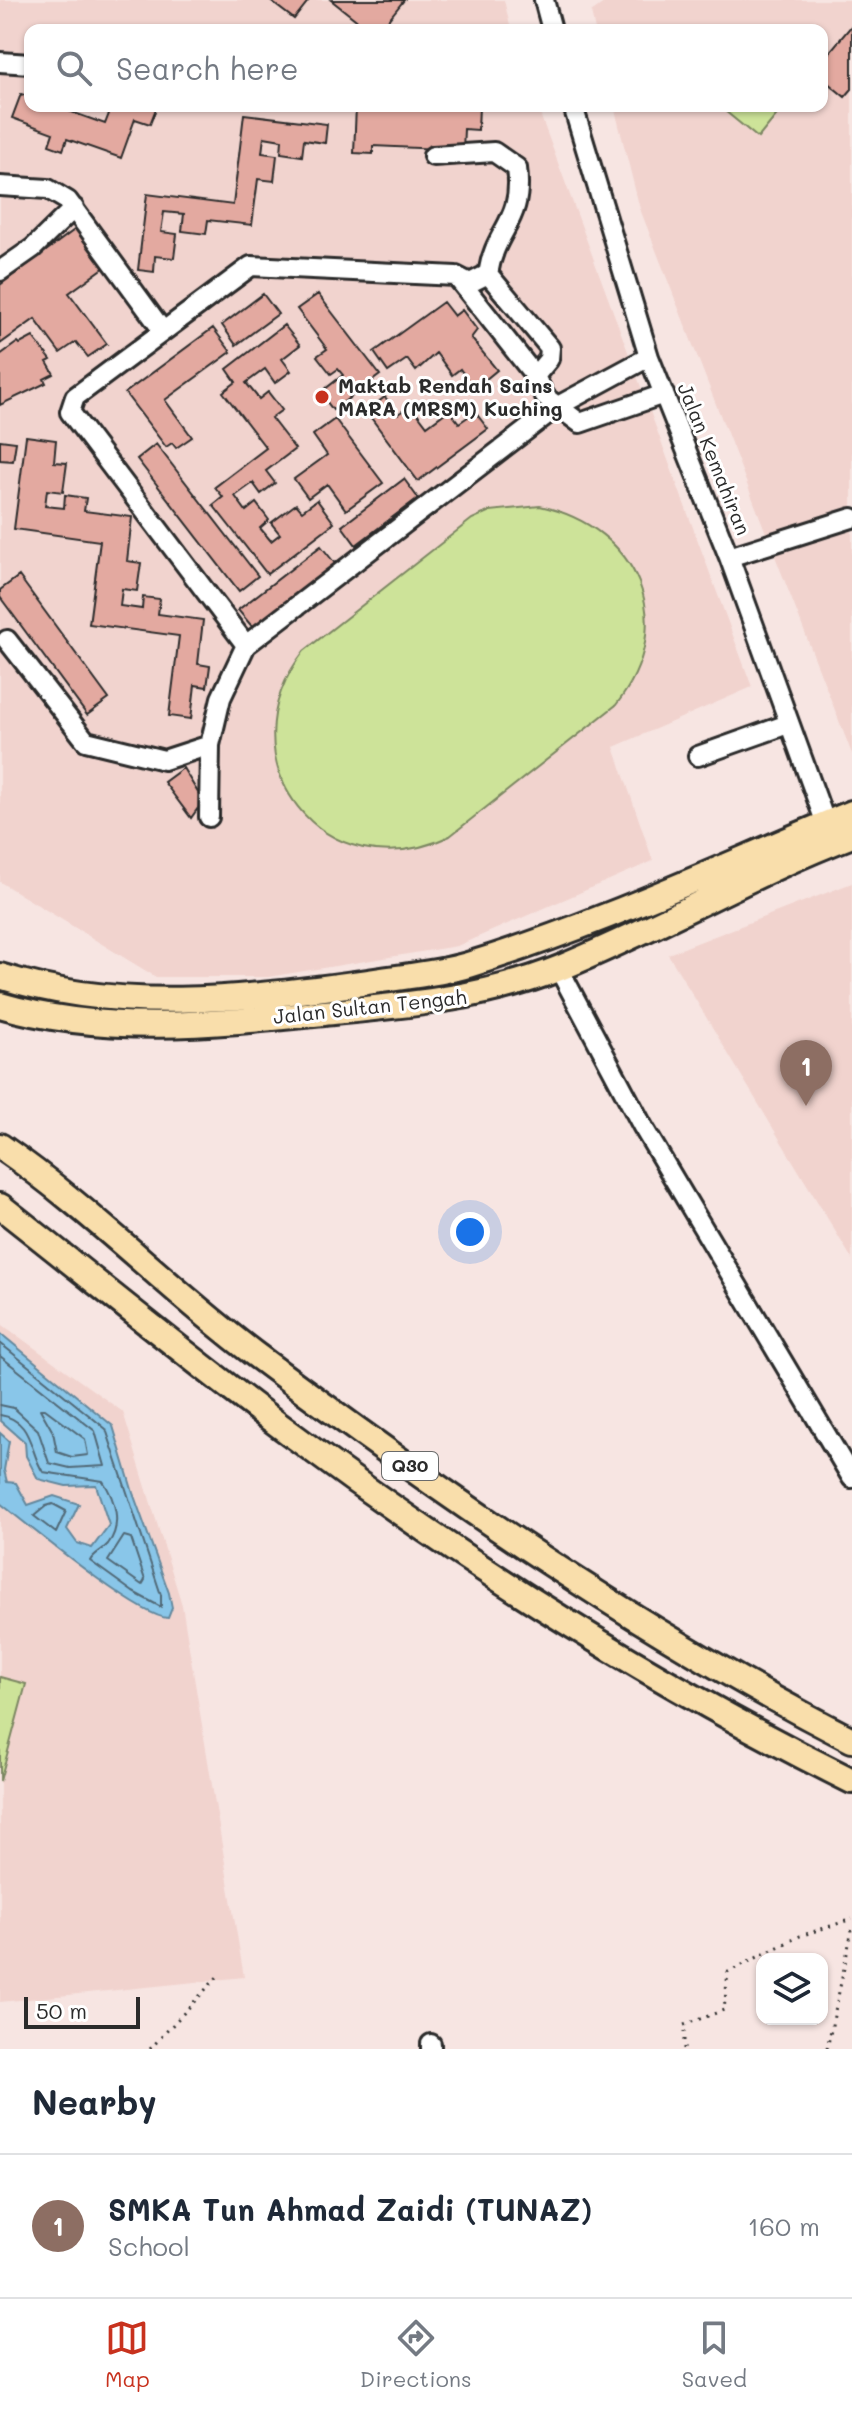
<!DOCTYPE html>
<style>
:root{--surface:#fff;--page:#f2f2f3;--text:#1f2937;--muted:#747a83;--line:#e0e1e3;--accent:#c8321e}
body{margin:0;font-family:Mali,sans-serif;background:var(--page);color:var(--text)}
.controls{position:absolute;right:24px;bottom:24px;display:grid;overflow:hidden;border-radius:16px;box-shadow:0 2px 6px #0004}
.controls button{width:72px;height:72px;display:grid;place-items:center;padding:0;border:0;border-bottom:2px solid var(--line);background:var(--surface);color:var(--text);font:40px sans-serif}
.scale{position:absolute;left:24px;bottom:20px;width:116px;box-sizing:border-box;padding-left:8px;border:4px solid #2b2b2b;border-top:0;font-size:22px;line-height:28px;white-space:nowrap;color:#2b2b2b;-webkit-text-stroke:6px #fff;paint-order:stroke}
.you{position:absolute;left:470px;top:1232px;width:28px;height:28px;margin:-20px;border:6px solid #fff;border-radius:50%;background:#1a73e8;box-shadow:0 0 0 12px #1a73e833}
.badge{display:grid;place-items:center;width:52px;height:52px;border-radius:50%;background:var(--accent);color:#fff;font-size:26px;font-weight:700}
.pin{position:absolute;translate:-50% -66px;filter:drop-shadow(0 2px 4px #0008)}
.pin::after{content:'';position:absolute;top:42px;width:28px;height:24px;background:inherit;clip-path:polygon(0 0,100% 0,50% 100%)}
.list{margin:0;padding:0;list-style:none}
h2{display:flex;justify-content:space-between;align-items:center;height:104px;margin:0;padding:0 32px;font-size:34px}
h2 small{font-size:26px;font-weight:400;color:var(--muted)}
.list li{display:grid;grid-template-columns:52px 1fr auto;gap:24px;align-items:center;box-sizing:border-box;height:144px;padding:0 32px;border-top:2px solid var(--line)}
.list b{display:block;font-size:30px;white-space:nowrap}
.list p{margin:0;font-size:26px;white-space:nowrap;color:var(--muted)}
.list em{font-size:26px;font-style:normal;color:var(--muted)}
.icon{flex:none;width:44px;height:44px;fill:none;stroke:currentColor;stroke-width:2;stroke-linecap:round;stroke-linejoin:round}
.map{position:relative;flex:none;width:852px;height:2049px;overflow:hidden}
.search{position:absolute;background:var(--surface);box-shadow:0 2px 6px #0004;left:24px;right:24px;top:24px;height:88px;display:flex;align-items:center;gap:20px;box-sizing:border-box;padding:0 28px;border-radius:16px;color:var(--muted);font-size:30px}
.sheet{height:248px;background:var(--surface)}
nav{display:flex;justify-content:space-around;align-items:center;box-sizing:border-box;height:112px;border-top:2px solid var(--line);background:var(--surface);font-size:22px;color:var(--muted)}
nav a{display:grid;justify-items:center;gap:4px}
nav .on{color:var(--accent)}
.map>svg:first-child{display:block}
.built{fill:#f1d3ce}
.green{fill:#cde399;stroke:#7c8762;stroke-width:2}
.water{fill:#89c6e9;stroke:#63889d;stroke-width:2}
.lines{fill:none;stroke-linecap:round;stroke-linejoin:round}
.shore{stroke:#516977;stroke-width:2}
.building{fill:#e3a9a0;stroke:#2b2b2b;stroke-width:2}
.minor-casing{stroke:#2b2b2b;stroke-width:24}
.major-casing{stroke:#2b2b2b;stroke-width:30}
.path{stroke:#2b2b2b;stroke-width:3;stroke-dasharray:2 6;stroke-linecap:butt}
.minor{stroke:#fff;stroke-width:18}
.major{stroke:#f9deab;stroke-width:24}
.poi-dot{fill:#c8321e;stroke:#fff;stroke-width:3}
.labels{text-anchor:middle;stroke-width:6;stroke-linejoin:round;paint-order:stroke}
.shield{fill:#fff;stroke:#6b6b6b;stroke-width:2}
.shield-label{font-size:18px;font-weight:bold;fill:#2b2b2b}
.poi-label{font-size:20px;font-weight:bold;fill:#2b2b2b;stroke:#fff;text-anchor:start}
.street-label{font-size:20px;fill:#2b2b2b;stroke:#fff}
</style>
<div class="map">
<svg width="852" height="2049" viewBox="0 0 852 2049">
<rect width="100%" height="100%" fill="#f7e5e2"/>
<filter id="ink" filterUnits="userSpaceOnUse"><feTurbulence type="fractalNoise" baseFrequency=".0125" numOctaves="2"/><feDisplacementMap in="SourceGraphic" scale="16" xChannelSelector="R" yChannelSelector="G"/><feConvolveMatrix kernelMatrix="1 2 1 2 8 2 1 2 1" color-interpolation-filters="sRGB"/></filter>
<g filter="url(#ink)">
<path class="built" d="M0,0H504L511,30H30V106H537L752,687L614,747L653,861L457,946L268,977H156L0,882Z
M608,0H852V754L640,209L614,106H822V30H595L591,12Z
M852,883V1259L668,954Z
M0,1323L123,1412L182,1605L244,1977L0,2002Z"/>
<path class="green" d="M719,106H784L758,138Z
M540,506C639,528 680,623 616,705L450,836C324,896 219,760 304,651L472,519L490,511Z
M0,1677L26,1684L0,1781Z"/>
<path class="water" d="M0,1333L113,1426L133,1493L169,1593L172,1608L168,1618C140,1618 28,1525 0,1503V1433L9,1441L4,1470L7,1482L16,1483L28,1505L54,1496L79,1504L67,1529L77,1543L92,1548L109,1525L96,1485L66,1486L38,1479L26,1456L25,1442L0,1420Z"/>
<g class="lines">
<path class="shore" d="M0,1343L106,1429L161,1595V1607L133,1592L90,1561C93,1554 102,1551 108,1544C123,1525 115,1499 103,1481L43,1472C29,1451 33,1420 0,1415
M0,1356L95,1431L105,1466L70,1468L49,1463L38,1430L14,1408L0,1405
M40,1409H45L85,1439L88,1455L72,1457L57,1452L53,1432Z
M53,1504L66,1511L56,1533L34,1516L46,1506Z
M124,1536L131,1538L145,1580L142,1585L108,1561Z"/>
</g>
<path class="building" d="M269,0H309L294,19Z
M331,0H404L380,30H369Z
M852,25V89L845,97L822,78V61Z
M21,94L30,97V106H55L105,124L112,106H157L150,124L135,119L121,158L67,139L63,150L49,145L53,133L12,118Z
M356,106H479L478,130L464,129L463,150L373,146V154L354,153Z
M244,114L327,124L325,143L304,140L302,156L281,153L282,140L264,137L262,153L277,155L274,181L258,179L252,225L208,220L206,234L182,231L184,214L164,212L161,232L177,234L174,258L155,256L154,272L138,270L147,194L233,205Z
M77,228L105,267L69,293L107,344L88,357L76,342L60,353L35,319L0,344V285Z
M263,294L278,314L236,345L222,325Z
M318,294L380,375L333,410L320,393L343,375L338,369L331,374L317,356L327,349L297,309Z
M443,302L454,316L462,310L477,330L471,338L497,370L474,389L460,369L452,375L436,353L416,371L407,359L388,372L374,352Z
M284,325L300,345L282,359L291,371L275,383L265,369L246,383L259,399L268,392L282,410L271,418L295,449L266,471L275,483L261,494L253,483L235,496L246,511L256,503L269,520L260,528L271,541L280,534L271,523L296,504L302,511L317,500L334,523L267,574L213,505L223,497L215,487L266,448L223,392L236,382L227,369Z
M213,328L231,352L165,400L192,437L176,448L172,443L166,447L125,393Z
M33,337L51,360L47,362L54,374L44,379L46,383L0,405V355L18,342L20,344Z
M385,397L398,414L411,405L427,426L449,410L459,423L475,412L488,429L418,481L366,411Z
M335,419L383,483L346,510L327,484L308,498L294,479L327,455L313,435Z
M26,436L56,440L54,462L67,463L63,492L47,490L45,506L64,508L65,495L86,498L84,511L132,517L127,561L141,563L137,591L122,589L120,606L142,609L143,597L160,599L158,614L203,620L198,664L210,666L207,687L195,685L191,719L169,716L179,636L89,624L100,541L14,529Z
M0,440L16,442L13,461L0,460Z
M156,444L258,576L239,591L137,459Z
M404,479L418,498L356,545L342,526Z
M321,546L337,566L255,630L238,610Z
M19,576L109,699L87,715L0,597V590Z
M183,768L203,801L191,818L164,782Z"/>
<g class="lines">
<defs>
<path id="minor" d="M544,0L552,30
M0,62L30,64
M573,106L649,357L729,557L826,824
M433,156L494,152L517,168C524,222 495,228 488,274L470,283L456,276
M0,186L48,189L68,201L163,331
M0,271L33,248L74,208
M488,274L550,348L549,359L535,376
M729,557L852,518
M7,640L86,741L164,760L210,745L221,698L246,645L558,406L649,357
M246,645L70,412L75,397L251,266L456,276L535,376L545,397L580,423L664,394
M698,756L788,724
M209,817L210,745
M559,969L643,1127L852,1478
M431,2044V2049"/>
<path id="major" d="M0,976C117,1013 241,1000 361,983C396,977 434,975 468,965C599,925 725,865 852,813
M0,1005C106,1036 216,1024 324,1013C405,1005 484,999 560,968C659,928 752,873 852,835
M0,1146C90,1208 166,1287 253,1353C443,1495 640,1632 852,1740
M0,1206C97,1282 192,1361 291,1434C467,1565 656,1684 852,1781"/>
</defs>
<use href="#minor" class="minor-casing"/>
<use href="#major" class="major-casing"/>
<path class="path" d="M150,2049L221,1973
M684,2049V2025L724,2010L728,1972L800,1936L852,1919
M827,2049L852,1930"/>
<use href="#minor" class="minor"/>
<use href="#major" class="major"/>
</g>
</g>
<circle class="poi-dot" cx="322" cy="397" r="8"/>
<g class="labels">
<rect class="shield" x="382" y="1452" width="56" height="28" rx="6"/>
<g class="shield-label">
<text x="410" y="1472">Q30</text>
</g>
<g class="poi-label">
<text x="338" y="393">Maktab Rendah Sains<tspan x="338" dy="23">MARA (MRSM) Kuching</tspan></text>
</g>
<g class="street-label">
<text transform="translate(714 459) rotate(68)" y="7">Jalan Kemahiran</text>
<text transform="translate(370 1007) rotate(-6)" y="7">Jalan Sultan Tengah</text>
</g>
</g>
</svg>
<div class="controls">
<button><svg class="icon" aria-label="layers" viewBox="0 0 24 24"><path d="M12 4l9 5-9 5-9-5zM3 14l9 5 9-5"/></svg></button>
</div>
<div class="scale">50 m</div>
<div class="you"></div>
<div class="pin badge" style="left:806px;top:1106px;background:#8d6e63">1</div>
<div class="search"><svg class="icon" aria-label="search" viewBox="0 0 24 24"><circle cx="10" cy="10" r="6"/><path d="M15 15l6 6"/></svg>Search here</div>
</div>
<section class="sheet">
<h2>Nearby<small></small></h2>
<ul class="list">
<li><span class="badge" style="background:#8d6e63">1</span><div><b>SMKA Tun Ahmad Zaidi (TUNAZ)</b><p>School</p></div><em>160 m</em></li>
</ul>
</section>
<nav>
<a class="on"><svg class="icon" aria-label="map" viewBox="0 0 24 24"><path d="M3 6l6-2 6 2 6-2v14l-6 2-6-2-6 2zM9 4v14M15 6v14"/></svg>Map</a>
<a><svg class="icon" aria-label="directions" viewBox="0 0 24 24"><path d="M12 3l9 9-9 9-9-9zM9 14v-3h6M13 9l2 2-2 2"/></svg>Directions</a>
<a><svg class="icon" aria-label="saved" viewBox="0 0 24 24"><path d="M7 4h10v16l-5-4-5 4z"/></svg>Saved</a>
</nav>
